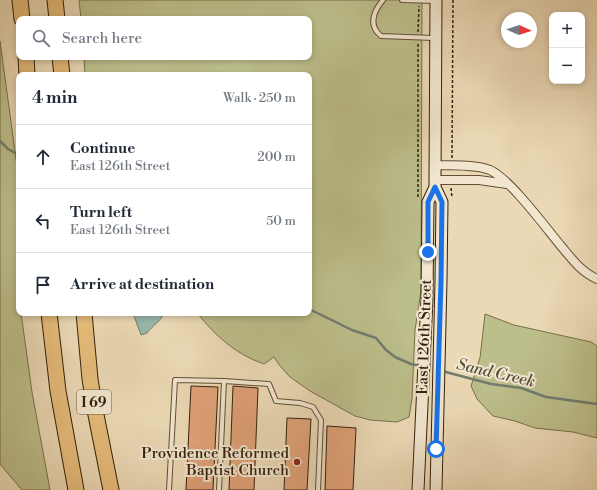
<!DOCTYPE html>
<meta charset="utf-8">
<style>
:root{--surface:#fff;--page:#f6f6f7;--text:#1f2937;--muted:#747a83;--line:#e0e1e3}
body{margin:0;font-family:"Libre Bodoni",serif;background:var(--page);color:var(--text)}
.controls{position:absolute;right:12px;top:12px;display:grid;overflow:hidden;border-radius:8px;box-shadow:0 2px 6px #0003}
.controls button{width:36px;height:36px;display:grid;place-items:center;padding:0;border:0;border-bottom:1px solid var(--line);background:var(--surface);color:var(--text);font:20px sans-serif}
.compass{position:absolute;left:501px;top:12px;width:36px;height:36px;border-radius:50%;background:var(--surface);box-shadow:0 2px 6px #0003;rotate:93deg}
.stop{position:absolute;width:12px;height:12px;margin:-9px;border:3px solid #1a73e8;border-radius:50%;background:#fff}
.stop.end{background:#1a73e8;border-color:#fff;box-shadow:0 1px 4px #0008}
.list{margin:0;padding:0;list-style:none}
h2{display:flex;justify-content:space-between;align-items:center;height:52px;margin:0;padding:0 16px;font-size:17px}
h2 small{font-size:13px;font-weight:400;color:var(--muted)}
.list li{display:grid;grid-template-columns:26px 1fr auto;gap:12px;align-items:center;box-sizing:border-box;height:64px;padding:0 16px;border-top:1px solid var(--line)}
.list b{display:block;font-size:15px;white-space:nowrap}
.list p{margin:0;font-size:13px;white-space:nowrap;color:var(--muted)}
.list em{font-size:13px;font-style:normal;color:var(--muted)}
.icon{flex:none;width:22px;height:22px;fill:none;stroke:currentColor;stroke-width:2;stroke-linecap:round;stroke-linejoin:round}
.map{position:relative;flex:none;width:597px;height:490px;overflow:hidden}
.search{position:absolute;background:var(--surface);box-shadow:0 2px 6px #0003;left:16px;top:16px;width:296px;height:44px;display:flex;align-items:center;gap:10px;box-sizing:border-box;padding:0 14px;border-radius:8px;color:var(--muted);font-size:15px}
.panel{position:absolute;background:var(--surface);box-shadow:0 2px 6px #0003;left:16px;top:72px;width:296px;height:244px;border-radius:8px}
.map>svg:first-child{display:block}
.green{fill:#bcbe8b;stroke:#78704c}
.water{fill:#98baae;stroke:#707d6e}
.lines{fill:none;stroke-linecap:round;stroke-linejoin:round}
.stream{stroke:#707d6e;stroke-width:2.5}
.building{fill:#e0a178;stroke:#34210e}
.lane-casing{stroke:#624f38;stroke-width:6}
.street-casing{stroke:#624f38;stroke-width:10}
.secondary-casing{stroke:#34210e;stroke-width:13}
.highway-casing{stroke:#34210e;stroke-width:17}
.path{stroke:#34210e;stroke-width:1.5;stroke-dasharray:3 2;stroke-linecap:butt}
.lane{stroke:#f2e6cf;stroke-width:4}
.street{stroke:#f2e6cf;stroke-width:8}
.secondary{stroke:#f2e6cf;stroke-width:11}
.highway{stroke:#e6bc7a;stroke-width:15}
.route{stroke:#1a73e8;stroke-width:5}
.poi-dot{fill:#8f2418;stroke:#f2e6cf;stroke-width:1.5}
.labels{text-anchor:middle;stroke-width:4;stroke-linejoin:round;paint-order:stroke}
.shield{fill:#f2e6cf;stroke:#6d5c48;stroke-width:1}
.shield-label{font-size:14px;font-weight:bold;fill:#34210e}
.street-label{font-size:15px;fill:#34210e;stroke:#f2e6cf}
.poi-label{font-size:15px;fill:#34210e;stroke:#f2e6cf;text-anchor:end}
.water-label{font-size:16px;font-style:italic;fill:#524f3e;stroke:#f2e6cf}
</style>
<div class="map">
<svg width="597" height="490" viewBox="0 0 597 490">
<rect width="100%" height="100%" fill="#ebd9b5"/>
<filter id="stains"><feTurbulence type="fractalNoise" baseFrequency=".005" numOctaves="4"/><feColorMatrix values="0 0 0 0 .2 0 0 0 0 .09 0 0 0 0 .02 0 0 0 .5 -.17"/></filter>
<radialGradient id="worn" r=".72"><stop offset=".6" stop-color="#630" stop-opacity="0"/><stop offset="1" stop-color="#630" stop-opacity=".3"/></radialGradient>
<path class="green" d="M79,0H422L421,291L415,330L412,399L409,417L397,422L370,420L355,416L310,391L290,377L280,366L274,357L264,364C235,354 216,336 197,313H309V75H85L84,57H309V19H81Z
M0,41L19,181V313H21L32,392L50,490H22L0,464Z
M485,314L514,325L591,342L597,346V438L573,432L535,428L515,421L493,416L477,399L471,386L480,358Z"/>
<path class="water" d="M133,313H164C161,321 152,326 147,333L141,335Z"/>
<g class="lines">
<path class="stream" d="M0,141L8,149L19,155
M309,309L352,330L376,338L386,350L395,357L411,364L421,366
M442,371L491,384L521,388L546,397L597,404"/>
</g>
<path class="building" d="M191,386L218,387L213,490H186Z
M233,386L258,388L254,490H229Z
M287,418L311,419L307,490H284Z
M327,426L356,428L353,490H325Z"/>
<g class="lines">
<defs>
<path id="lane" d="M383,0C373,12 368,25 381,36L434,38
M402,0L436,1
M169,490L175,380L224,381L269,384L276,401L300,403L313,407L321,420L318,490
M219,490L224,381"/>
<path id="street" d="M435,165C453,166 473,164 490,170C510,179 546,228 561,246C572,259 581,272 597,279
M435,180H479L507,184"/>
<path id="secondary" d="M435,187L442,202L441,281L436,490
M418,490L427,299L428,202L435,187V180L436,0"/>
<path id="highway" d="M20,0L22,19
M55,0L57,19
M26,57L27,75
M60,57L62,75
M49,313L58,391L76,490
M84,313L90,379L95,410L111,490"/>
</defs>
<use href="#lane" class="lane-casing"/>
<use href="#street" class="street-casing"/>
<use href="#secondary" class="secondary-casing"/>
<use href="#highway" class="highway-casing"/>
<path class="path" d="M418,32L419,6
M418,44V198
M452,158L453,0
M451,188L452,198"/>
<use href="#lane" class="lane"/>
<use href="#street" class="street"/>
<use href="#secondary" class="secondary"/>
<use href="#highway" class="highway"/>
</g>
<g class="lines">
<path class="route" d="M428,252V202L435,187L442,202L441,281L436,449"/>
</g>
<circle class="poi-dot" cx="297" cy="462" r="4"/>
<g class="labels">
<rect class="shield" x="77" y="390" width="34" height="24" rx="3"/>
<g class="shield-label">
<text x="94" y="407">I 69</text>
</g>
<g class="street-label">
<text transform="translate(424 337) rotate(-88)" y="5">East 126th Street</text>
</g>
<g class="poi-label">
<text x="289" y="458">Providence Reformed<tspan x="289" dy="17">Baptist Church</tspan></text>
</g>
<g class="water-label">
<text transform="translate(496 372) rotate(13)" y="6">Sand Creek</text>
</g>
</g>
<rect width="100%" height="100%" filter="url(#stains)"/>
<rect width="100%" height="100%" fill="url(#worn)"/>
</svg>
<div class="controls">
<button>+</button>
<button>−</button>
</div>
<svg class="compass" viewBox="-18 -18 36 36"><path d="M0-13l5 13h-10z" fill="#e53935"/><path d="M0 13l5-13h-10z" fill="#747a83"/></svg>
<div class="stop" style="left:436px;top:449px"></div>
<div class="stop end" style="left:428px;top:252px"></div>
<div class="search"><svg class="icon" aria-label="search" viewBox="0 0 24 24"><circle cx="10" cy="10" r="6"/><path d="M15 15l6 6"/></svg>Search here</div>
<section class="panel">
<h2>4 min<small>Walk · 250 m</small></h2>
<ul class="list">
<li><svg class="icon" aria-label="ahead" viewBox="0 0 24 24"><path d="M12 20V5M6 11l6-6 6 6"/></svg><div><b>Continue</b><p>East 126th Street</p></div><em>200 m</em></li>
<li><svg class="icon" aria-label="left" viewBox="0 0 24 24"><path d="M17 20v-9H6M10 6l-5 5 5 5"/></svg><div><b>Turn left</b><p>East 126th Street</p></div><em>50 m</em></li>
<li><svg class="icon" aria-label="arrive" viewBox="0 0 24 24"><path d="M6 21V4h12l-3 4 3 4H6"/></svg><div><b>Arrive at destination</b></div></li>
</ul>
</section>
</div>
